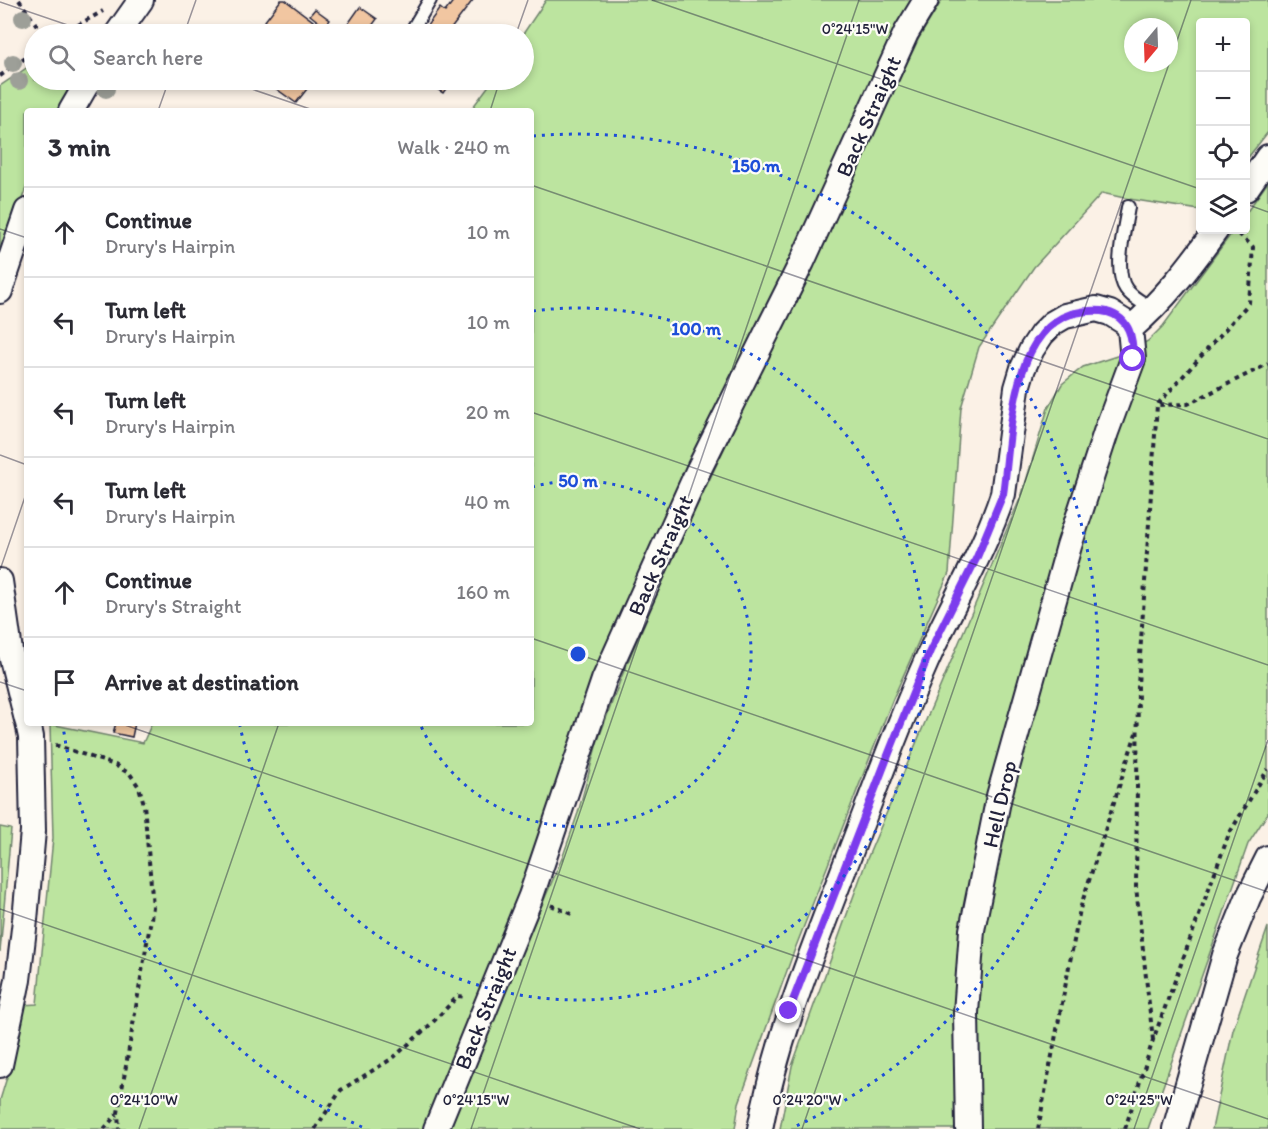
<!DOCTYPE html>
<meta charset="utf-8">
<style>
:root{--surface:#fff;--page:#f2f2f3;--text:#2b2b33;--muted:#7c7c81;--line:#e1e1e2}
body{margin:0;font-family:Itim,sans-serif;background:var(--page);color:var(--text)}
.controls{position:absolute;right:18px;top:18px;display:grid;overflow:hidden;border-radius:6px;box-shadow:0 3px 9px #0003}
.controls button{width:54px;height:54px;display:grid;place-items:center;padding:0;border:0;border-bottom:2px solid var(--line);background:var(--surface);color:var(--text);font:30px sans-serif}
.compass{position:absolute;left:1124px;top:18px;width:54px;height:54px;border-radius:50%;background:var(--surface);box-shadow:0 3px 9px #0003;rotate:199deg}
.stop{position:absolute;width:18px;height:18px;margin:-14px;border:4px solid #7c3aed;border-radius:50%;background:#fff}
.stop.end{background:#7c3aed;border-color:#fff;box-shadow:0 2px 6px #0008}
.list{margin:0;padding:0;list-style:none}
h2{display:flex;justify-content:space-between;align-items:center;height:78px;margin:0;padding:0 24px;font-size:26px}
h2 small{font-size:20px;font-weight:400;color:var(--muted)}
.list li{display:grid;grid-template-columns:39px 1fr auto;gap:18px;align-items:center;box-sizing:border-box;height:90px;padding:0 24px;border-top:2px solid var(--line)}
.list b{display:block;font-size:22px;white-space:nowrap}
.list p{margin:0;font-size:20px;white-space:nowrap;color:var(--muted)}
.list em{font-size:20px;font-style:normal;color:var(--muted)}
.icon{flex:none;width:33px;height:33px;fill:none;stroke:currentColor;stroke-width:2;stroke-linecap:round;stroke-linejoin:round}
.map{position:relative;flex:none;width:1268px;height:1129px;overflow:hidden}
.search{position:absolute;background:var(--surface);box-shadow:0 3px 9px #0003;left:24px;top:24px;width:510px;height:66px;display:flex;align-items:center;gap:15px;box-sizing:border-box;padding:0 21px;border-radius:33px;color:var(--muted);font-size:22px}
.panel{position:absolute;background:var(--surface);box-shadow:0 3px 9px #0003;left:24px;top:108px;width:510px;height:618px;border-radius:6px}
.map>svg:first-child{display:block}
.green{fill:#bce49f;stroke:#6f836d;stroke-width:1.5;fill-rule:evenodd}
.building{fill:#f1c6a1;stroke:#22223b;stroke-width:1.5}
.lines{fill:none;stroke-linecap:round;stroke-linejoin:round}
.service-casing{stroke:#22223b;stroke-width:16}
.minor-casing{stroke:#22223b;stroke-width:28}
.path{stroke:#22223b;stroke-width:4;stroke-dasharray:4.5 4.5;stroke-linecap:butt}
.service{stroke:#fdfcf7;stroke-width:12}
.minor{stroke:#fdfcf7;stroke-width:24}
.tree{fill:#9d9f98}
.route{stroke:#7c3aed;stroke-width:8}
.ticks{fill:none;stroke:#22223b;stroke-width:1.5;stroke-opacity:0.45}
.ring{fill:none;stroke:#1d4ed8;stroke-width:3;stroke-dasharray:3 6}
.labels{text-anchor:middle;stroke-width:4.5;stroke-linejoin:round;paint-order:stroke}
.street-label{font-size:22px;fill:#22223b;stroke:#fdfcf7}
.ticks-label{font-size:15px;text-anchor:middle;fill:#22223b;stroke:#fdfcf7;stroke-width:4.5;stroke-linejoin:round;paint-order:stroke}
.centre{fill:#1d4ed8;stroke:#fdfcf7;stroke-width:3}
.ring-label{font-size:18px;text-anchor:middle;font-weight:bold;fill:#1d4ed8;stroke:#fdfcf7;stroke-width:4.5;stroke-linejoin:round;paint-order:stroke}
</style>
<div class="map">
<svg width="1268" height="1129" viewBox="0 0 1268 1129">
<rect width="100%" height="100%" fill="#fbf1e6"/>
<filter id="ink" filterUnits="userSpaceOnUse"><feTurbulence type="fractalNoise" baseFrequency=".0167" numOctaves="2"/><feDisplacementMap in="SourceGraphic" scale="12" xChannelSelector="R" yChannelSelector="G"/><feConvolveMatrix kernelMatrix="1 2 1 2 8 2 1 2 1" color-interpolation-filters="sRGB"/></filter>
<g filter="url(#ink)">
<path class="green" d="M546,0H917L899,30L505,936L425,1129H0V1100L8,1074L22,1005L37,1004L53,838L50,724L143,743L152,723H531V111H470L493,80H524L523,34Z
M942,0H1268V132L1246,160V22H1200V210L1129,199L1102,193L1034,267L979,347L961,408L949,573L892,701L793,954L739,1103L735,1129H449L477,1055L563,856L578,813L597,743L621,678L677,548L919,38ZM1133,27H1169V63H1133Z
M34,63V80H79L59,111H27V185L0,260V86Z
M1268,182V813L1248,844L1148,1129H780L792,1066L867,859L1022,494L1048,408L1062,384L1083,367L1126,353L1148,341L1163,326L1234,230H1246V213Z
M0,827L11,829L0,952Z
M1268,927V1129H1212L1233,1030Z"/>
<path class="building" d="M281,0H285L313,21L303,34H255Z
M454,0H473L447,34H436L426,27L440,8L445,12Z
M360,7L377,19L366,34L348,24Z
M315,9L330,20L325,27L310,15Z
M264,80H302L306,83L309,80H314L296,103Z
M423,80H452L443,93Z
M116,723H135L132,737L113,733Z"/>
<g class="lines">
<defs>
<path id="service" d="M414,27L430,0
M1128,207C1125,228 1113,271 1126,289C1132,298 1144,303 1152,309"/>
<path id="minor" d="M117,34L141,0
M71,111L89,80
M1246,189L1268,157
M0,291L27,211
M1130,329C1164,300 1190,266 1216,230
M0,581L10,651L27,720
M0,1065L18,980L25,920L33,831L31,737L28,723
M436,1129L531,896L604,680L698,471L802,262L906,33L926,0
M760,1129C777,1037 812,953 845,866C873,794 899,721 931,651C955,599 985,549 1003,494L1017,388L1023,368L1032,349L1042,334L1053,323L1065,316L1096,309L1110,313L1126,323L1130,329L1133,359L1106,432L1069,546L999,796L972,930L966,1013L968,1129
M1175,1129L1225,955L1248,898L1268,858"/>
</defs>
<use href="#service" class="service-casing"/>
<use href="#minor" class="minor-casing"/>
<path class="path" d="M19,0L43,34
M62,34L103,11
M0,76L34,52
M1158,404L1249,303L1253,247L1239,234
M55,745L115,765L130,774L139,787L144,804L153,907L118,1113L119,1129
M551,905L574,915
M1153,1040L1136,887L1138,685L1157,405L1188,404L1268,364
M104,1129L117,1114
M315,1129L341,1090L393,1058L432,1023L458,996L467,997
M1038,1129L1080,909L1136,733
M1125,1129L1153,1040L1229,834L1268,769"/>
<use href="#service" class="service"/>
<use href="#minor" class="minor"/>
</g>
<g class="tree">
<circle cx="23" cy="18" r="9"/>
<circle cx="13" cy="63" r="9"/>
<circle cx="19" cy="81" r="9"/>
<circle cx="106" cy="89" r="9"/>
</g>
</g>
<g class="lines" filter="url(#ink)">
<path class="route" d="M789,1011L889,753L930,651L977,557L1003,494C1011,442 1009,334 1071,314C1083,311 1094,309 1107,312C1130,318 1133,338 1133,359"/>
</g>
<path class="ticks" d="M652,0L1200,189M0,2L94,34M184,34L196,0M516,34L528,0M225,80L316,111M158,111L169,80M490,111L500,80M531,185L1268,439M1246,204L1268,212M0,229L27,238M531,412L1268,665M0,455L27,465M0,570L27,491M531,638L1268,892M0,682L27,691M119,723L1268,1119M0,909L640,1129M139,1129L279,723M471,1129L859,0M802,1129L1191,0M1134,1129L1268,740"/>
<g class="ring">
<path d="M532 487A173 173 0 1 1 420 724"/>
<path d="M533 311A346 346 0 1 1 240 726"/>
<path d="M362 1127A520 520 0 0 1 63 726M533 136A520 520 0 0 1 794 1127"/>
</g>
<g class="labels">
<g class="street-label">
<text transform="translate(868 116) rotate(-66)" y="8">Back Straight</text>
<text transform="translate(660 555) rotate(-66)" y="8">Back Straight</text>
<text transform="translate(999 804) rotate(-77)" y="8">Hell Drop</text>
<text transform="translate(485 1008) rotate(-68)" y="8">Back Straight</text>
</g>
</g>
<g class="ticks-label">
<text x="855" y="34">0°24'15"W</text>
<text x="144" y="1105">0°24'10"W</text>
<text x="476" y="1105">0°24'15"W</text>
<text x="807" y="1105">0°24'20"W</text>
<text x="1139" y="1105">0°24'25"W</text>
</g>
<circle cx="578" cy="654" r="9" class="centre"/>
<g class="ring-label">
<text x="756" y="172">150 m</text>
<text x="696" y="335">100 m</text>
<text x="578" y="487">50 m</text>
</g>
</svg>
<div class="controls">
<button>+</button>
<button>−</button>
<button><svg class="icon" aria-label="locate" viewBox="0 0 24 24"><circle cx="12" cy="12" r="6"/><path d="M12 2v4M12 18v4M2 12h4M18 12h4"/></svg></button>
<button><svg class="icon" aria-label="layers" viewBox="0 0 24 24"><path d="M12 4l9 5-9 5-9-5zM3 14l9 5 9-5"/></svg></button>
</div>
<svg class="compass" viewBox="-18 -18 36 36"><path d="M0-13l5 13h-10z" fill="#e53935"/><path d="M0 13l5-13h-10z" fill="#7c7c81"/></svg>
<div class="stop" style="left:1133px;top:359px"></div>
<div class="stop end" style="left:789px;top:1011px"></div>
<div class="search"><svg class="icon" aria-label="search" viewBox="0 0 24 24"><circle cx="10" cy="10" r="6"/><path d="M15 15l6 6"/></svg>Search here</div>
<section class="panel">
<h2>3 min<small>Walk · 240 m</small></h2>
<ul class="list">
<li><svg class="icon" aria-label="ahead" viewBox="0 0 24 24"><path d="M12 20V5M6 11l6-6 6 6"/></svg><div><b>Continue</b><p>Drury's Hairpin</p></div><em>10 m</em></li>
<li><svg class="icon" aria-label="left" viewBox="0 0 24 24"><path d="M17 20v-9H6M10 6l-5 5 5 5"/></svg><div><b>Turn left</b><p>Drury's Hairpin</p></div><em>10 m</em></li>
<li><svg class="icon" aria-label="left" viewBox="0 0 24 24"><path d="M17 20v-9H6M10 6l-5 5 5 5"/></svg><div><b>Turn left</b><p>Drury's Hairpin</p></div><em>20 m</em></li>
<li><svg class="icon" aria-label="left" viewBox="0 0 24 24"><path d="M17 20v-9H6M10 6l-5 5 5 5"/></svg><div><b>Turn left</b><p>Drury's Hairpin</p></div><em>40 m</em></li>
<li><svg class="icon" aria-label="ahead" viewBox="0 0 24 24"><path d="M12 20V5M6 11l6-6 6 6"/></svg><div><b>Continue</b><p>Drury's Straight</p></div><em>160 m</em></li>
<li><svg class="icon" aria-label="arrive" viewBox="0 0 24 24"><path d="M6 21V4h12l-3 4 3 4H6"/></svg><div><b>Arrive at destination</b></div></li>
</ul>
</section>
</div>
